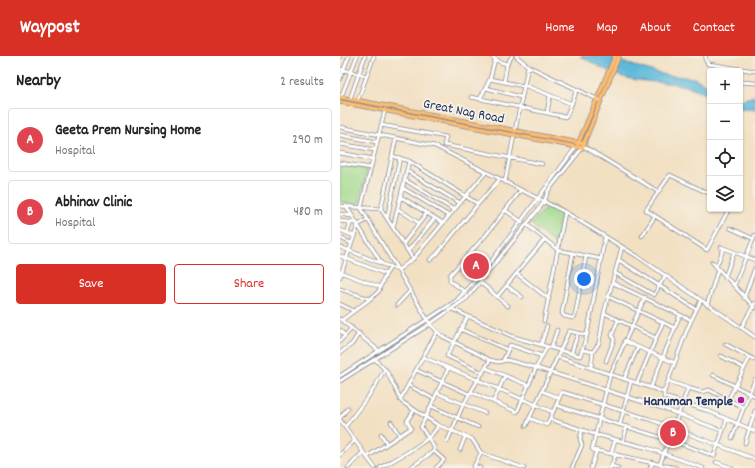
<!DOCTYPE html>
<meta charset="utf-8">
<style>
:root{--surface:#fff;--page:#f2f2f2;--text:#222;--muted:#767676;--line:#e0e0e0;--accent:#d93025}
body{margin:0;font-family:Dekko,sans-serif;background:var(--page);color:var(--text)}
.controls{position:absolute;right:12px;top:12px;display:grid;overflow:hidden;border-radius:4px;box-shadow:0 1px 3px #0004}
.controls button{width:36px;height:36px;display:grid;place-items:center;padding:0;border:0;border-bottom:1px solid var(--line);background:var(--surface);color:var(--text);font:20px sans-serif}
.you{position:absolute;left:244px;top:223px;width:14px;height:14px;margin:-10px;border:3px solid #fff;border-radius:50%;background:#1a73e8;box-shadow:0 0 0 6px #1a73e833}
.badge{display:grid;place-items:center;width:26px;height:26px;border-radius:50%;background:var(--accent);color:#fff;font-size:13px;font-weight:700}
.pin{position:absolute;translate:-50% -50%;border:2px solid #fff;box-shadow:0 1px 4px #0006}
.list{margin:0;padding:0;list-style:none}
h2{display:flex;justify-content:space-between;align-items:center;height:52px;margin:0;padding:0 16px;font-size:17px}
h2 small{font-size:13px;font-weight:400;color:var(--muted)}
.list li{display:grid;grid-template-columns:26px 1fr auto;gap:12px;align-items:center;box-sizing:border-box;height:64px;margin:0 8px 8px;padding:0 8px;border:1px solid var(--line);border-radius:4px}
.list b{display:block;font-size:15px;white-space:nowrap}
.list p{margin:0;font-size:13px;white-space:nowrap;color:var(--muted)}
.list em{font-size:13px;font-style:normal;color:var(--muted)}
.actions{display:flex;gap:8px;padding:12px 16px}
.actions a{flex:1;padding:9px 0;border:1px solid var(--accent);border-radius:4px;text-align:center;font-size:14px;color:var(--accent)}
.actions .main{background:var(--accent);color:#fff}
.icon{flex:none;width:22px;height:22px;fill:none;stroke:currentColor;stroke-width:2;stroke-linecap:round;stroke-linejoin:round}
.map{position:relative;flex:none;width:415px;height:412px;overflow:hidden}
header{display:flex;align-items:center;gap:24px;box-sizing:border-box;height:56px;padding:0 20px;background:var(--accent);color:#fff}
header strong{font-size:19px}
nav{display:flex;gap:22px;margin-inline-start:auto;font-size:14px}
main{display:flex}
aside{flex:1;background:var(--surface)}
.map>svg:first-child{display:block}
.green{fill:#a1da8d;stroke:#5e8476}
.water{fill:#5cb9da;stroke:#3c749c}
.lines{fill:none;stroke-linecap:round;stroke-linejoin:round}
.minor-casing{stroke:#868890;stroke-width:4.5}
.major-casing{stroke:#868890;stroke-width:5}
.minor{stroke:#fff;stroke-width:3}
.major{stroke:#fdbc70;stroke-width:3.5}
.poi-dot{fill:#b5179e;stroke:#f7f3e8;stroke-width:1.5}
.labels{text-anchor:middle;stroke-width:3.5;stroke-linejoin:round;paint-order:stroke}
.street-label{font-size:14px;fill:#1b2f5e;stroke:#f7f3e8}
.poi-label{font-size:14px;font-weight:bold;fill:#1b2f5e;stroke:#f7f3e8;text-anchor:end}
</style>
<header>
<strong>Waypost</strong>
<nav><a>Home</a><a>Map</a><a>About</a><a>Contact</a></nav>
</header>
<main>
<aside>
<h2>Nearby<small>2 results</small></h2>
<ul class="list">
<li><span class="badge" style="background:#e0444e">A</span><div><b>Geeta Prem Nursing Home</b><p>Hospital</p></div><em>290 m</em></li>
<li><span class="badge" style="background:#e0444e">B</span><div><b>Abhinav Clinic</b><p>Hospital</p></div><em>480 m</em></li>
</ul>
<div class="actions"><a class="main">Save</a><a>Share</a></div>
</aside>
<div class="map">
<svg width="415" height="412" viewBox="0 0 415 412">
<rect width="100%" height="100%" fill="#f7f3e8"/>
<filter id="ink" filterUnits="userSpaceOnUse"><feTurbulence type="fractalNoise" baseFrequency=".025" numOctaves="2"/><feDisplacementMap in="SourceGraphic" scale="8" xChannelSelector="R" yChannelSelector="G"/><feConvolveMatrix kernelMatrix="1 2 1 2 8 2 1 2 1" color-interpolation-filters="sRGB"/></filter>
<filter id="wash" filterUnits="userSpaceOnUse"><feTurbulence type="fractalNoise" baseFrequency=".012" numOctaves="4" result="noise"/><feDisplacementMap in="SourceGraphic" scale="16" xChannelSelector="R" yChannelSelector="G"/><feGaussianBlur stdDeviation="0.9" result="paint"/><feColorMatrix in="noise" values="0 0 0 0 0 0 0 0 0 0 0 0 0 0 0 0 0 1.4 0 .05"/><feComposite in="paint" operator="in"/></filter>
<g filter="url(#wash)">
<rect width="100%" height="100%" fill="#f2e0c3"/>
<path class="green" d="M0,108L27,113L19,149L0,146Z
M207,150H213L221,156L215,188L191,168Z"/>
<path class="water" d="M240,0H272L282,6L325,19L354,22L370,31V42C350,24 316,28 291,23C273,19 256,9 240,0Z
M415,40V54L400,52V44Z"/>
</g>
<g filter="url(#ink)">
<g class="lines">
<defs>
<path id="minor" d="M151,0L160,6L167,8L172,0
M176,0L188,10L261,45
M366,0L365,3L368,8L415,15
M0,1V0
M0,13L27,20
M0,23L9,0
M150,23L183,30
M164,26L167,8
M400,26L415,27
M184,29L232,48
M146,32L181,41
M1,41L17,0
M131,41L226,61L237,34
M10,43L25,0
M140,43L150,23L155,3
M18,44L34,0
M45,54L21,152L90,268L102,280L150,304L158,306L167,304L197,312L322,352L383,375
M207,57L210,40
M41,69L106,81L104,89L202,108
M0,71L95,90L160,123L138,148L69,105L52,100
M175,75L188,10
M0,79L37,86
M56,82L41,153L73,203
M0,88L35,94
M243,90L317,135
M0,97L33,103
M0,107L31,112
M67,115L120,147
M65,124L114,154
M165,126L174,79
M63,132L109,160
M181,134L225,156L297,200L415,281
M370,138L330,119L306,154L367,194L389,153
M61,141L95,162
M0,150L41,153
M6,150L42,208
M58,153L79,167
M165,154L182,166
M0,158L12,160
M47,163L60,102
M0,165L16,167
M186,168L218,194L261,203
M53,172L69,105
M390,172L414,183
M0,174L14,180
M7,177L11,166
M302,180L315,160
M0,182L11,187
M63,188L87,157
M0,191L58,214L73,203L146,116
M381,191L415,204
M68,195L95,162L103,167
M233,197L222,257L224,260L233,262L235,260L246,200
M0,200L46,218L50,212
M90,204L97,198L138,148
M279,204L356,253
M372,206L415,252
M376,211L384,192
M0,216L40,231L46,218
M275,217L314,239
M177,218L209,243
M0,221L18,169L27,164
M385,221L394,196
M140,226L168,250
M273,227L351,264
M167,230L182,241
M394,230L415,179
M0,233L30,243L39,235L40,231
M125,236L110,225V219L146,179L181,134L160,123
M314,239L325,220
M157,241L205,183
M269,241L335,272
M404,242L415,212
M0,248L14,255L30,243
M57,249L70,235
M367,249L378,213
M112,253L174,281L240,300L247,279L265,181
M264,257L316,282
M128,260L107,300L143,317
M0,263L38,294
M2,264L14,255
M204,265L225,156
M401,272L415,247
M120,273L168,294
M0,274L5,280
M0,285L12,272
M284,285L335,307
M385,288L415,304
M201,289L207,270
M211,292L217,274
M243,294L253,296
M0,297L12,288L19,277
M231,298L237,280
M381,300L404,312
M83,301L97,276
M218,301L324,336L348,271L361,244
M35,303L47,316L62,346L98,369L132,383L141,397L133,412
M163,305L170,289L202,300
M266,305L274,284L272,279L278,264
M146,312L188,329
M251,312L253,296L259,287L264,257L282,191
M76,314L129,338
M373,319L415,340
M0,320L116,245L150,207L236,91
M284,323L298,291
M0,325L90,268L127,242L194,159L204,146L208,135L242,92
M328,325L348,332
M297,327L323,266
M68,329L94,343
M311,331L340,259
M202,335L219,342
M131,336L177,356L196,312L207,291
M324,336V341L366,354L415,375
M97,337L145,357
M60,344L83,301L213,356
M388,344L410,301
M153,346L165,320
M216,349C269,367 322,379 374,400L387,363
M91,350L138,371
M0,362L8,352
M189,362L207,369L222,336L309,363L415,403
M210,363L254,378L308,392L363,412
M0,364L5,371L33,334L45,313
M51,366L60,380
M280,368L291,325
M186,370L229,275L247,279
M5,371L35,412
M41,378L47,388
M392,382L415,323
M107,386L123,349L150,304
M283,386L287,370
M405,387L415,355
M120,394L125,381
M254,394L336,412
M141,397L184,412
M271,398L275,384
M0,399L14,385
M27,401L71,372L67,365L74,354
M376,406L392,412
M320,408L348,332L362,336L369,334L403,351
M134,410L140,412
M271,410L276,398
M8,412L23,396
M40,412C55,403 93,385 98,369
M70,412L94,395
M96,412L104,404L94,395V391L81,371L108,313
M232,412L242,389L240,383L242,374
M251,412L256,396L252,393L270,319L305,241
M270,412L271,410L278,412
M310,412L313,406"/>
<path id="major" d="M0,41L245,88
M0,46L242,92L279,0
M238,88L275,0"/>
</defs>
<use href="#minor" class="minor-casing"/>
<use href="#major" class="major-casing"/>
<use href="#minor" class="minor"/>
<use href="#major" class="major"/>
</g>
</g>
<circle class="poi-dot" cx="401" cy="344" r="4"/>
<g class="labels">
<g class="street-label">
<text transform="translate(124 54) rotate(11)" y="5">Great Nag Road</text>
</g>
<g class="poi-label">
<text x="393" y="349">Hanuman Temple</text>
</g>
</g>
</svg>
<div class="controls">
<button>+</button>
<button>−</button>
<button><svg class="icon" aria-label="locate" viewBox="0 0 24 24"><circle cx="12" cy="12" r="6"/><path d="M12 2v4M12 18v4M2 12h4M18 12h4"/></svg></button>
<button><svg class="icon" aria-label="layers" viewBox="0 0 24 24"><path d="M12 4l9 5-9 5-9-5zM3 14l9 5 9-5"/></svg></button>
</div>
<div class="you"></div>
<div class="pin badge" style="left:136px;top:210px;background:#e0444e">A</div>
<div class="pin badge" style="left:333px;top:377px;background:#e0444e">B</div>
</div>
</main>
